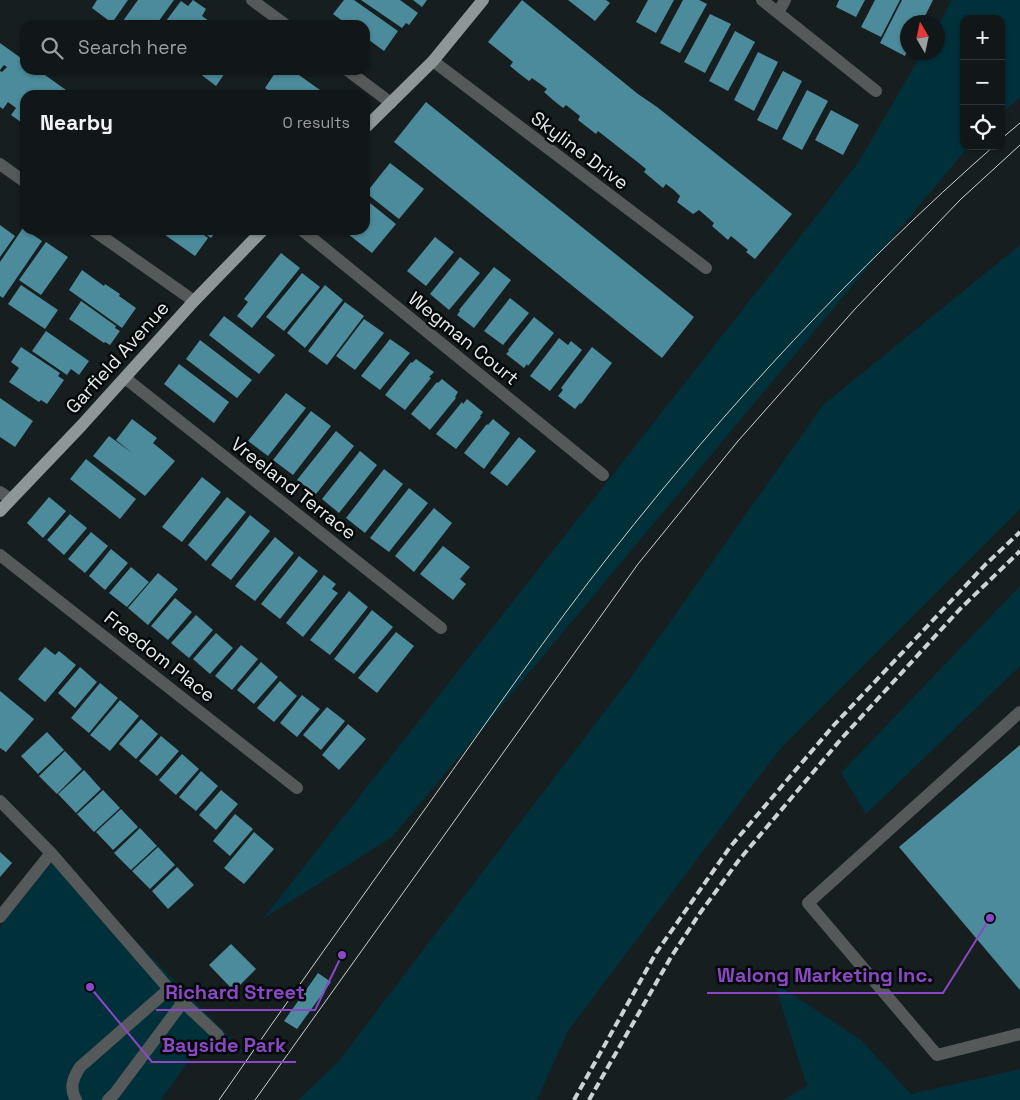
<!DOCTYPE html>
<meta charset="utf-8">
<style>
:root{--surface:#111618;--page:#1e2325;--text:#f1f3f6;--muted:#9c9fa2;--line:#303537}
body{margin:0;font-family:"Space Grotesk",sans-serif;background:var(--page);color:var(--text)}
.controls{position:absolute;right:15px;top:15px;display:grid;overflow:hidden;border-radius:10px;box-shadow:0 1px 4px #0004}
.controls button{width:45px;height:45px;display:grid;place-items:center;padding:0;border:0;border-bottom:1px solid var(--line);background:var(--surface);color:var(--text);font:25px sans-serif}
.compass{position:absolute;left:900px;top:15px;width:45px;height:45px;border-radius:50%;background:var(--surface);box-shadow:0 1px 4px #0004;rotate:351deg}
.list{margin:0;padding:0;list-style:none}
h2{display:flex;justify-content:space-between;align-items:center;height:65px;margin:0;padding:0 20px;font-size:21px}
h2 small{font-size:16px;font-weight:400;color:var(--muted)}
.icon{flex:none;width:28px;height:28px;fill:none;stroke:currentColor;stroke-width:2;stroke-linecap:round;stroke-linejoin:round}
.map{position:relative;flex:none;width:1020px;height:1100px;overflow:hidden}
.search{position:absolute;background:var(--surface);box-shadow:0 1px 4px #0004;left:20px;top:20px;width:350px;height:55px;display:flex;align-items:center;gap:12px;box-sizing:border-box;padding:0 18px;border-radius:15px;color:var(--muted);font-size:19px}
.panel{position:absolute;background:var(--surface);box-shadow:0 1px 4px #0004;left:20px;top:90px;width:350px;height:145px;border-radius:15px}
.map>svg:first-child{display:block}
.green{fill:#00303a}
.building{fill:#4c8b9b}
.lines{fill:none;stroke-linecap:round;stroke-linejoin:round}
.minor{stroke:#55595a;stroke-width:12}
.major{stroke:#8e9698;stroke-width:12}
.tram{stroke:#cdd2d4;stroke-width:1}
.rail{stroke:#cdd2d4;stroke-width:4;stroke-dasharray:8 4;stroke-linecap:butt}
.labels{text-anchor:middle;stroke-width:5;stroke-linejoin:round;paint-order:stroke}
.street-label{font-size:19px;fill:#e5eaec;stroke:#050808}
.leader{fill:none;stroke:#8b48c6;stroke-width:2}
.callout-dot{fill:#8b48c6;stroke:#050808;stroke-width:2}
.callout-label{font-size:20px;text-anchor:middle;font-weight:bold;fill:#8b48c6;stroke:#050808;stroke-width:5;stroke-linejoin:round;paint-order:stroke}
</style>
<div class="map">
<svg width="1020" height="1100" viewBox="0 0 1020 1100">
<rect width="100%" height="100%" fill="#171e20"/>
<path class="green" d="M952,0H1020V97L1001,114V19H964V146H969L392,837L263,919L858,163L922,53L938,52V26Z
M1020,245V509L780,749L568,1031L537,1100H298L338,1062L634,673L823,405Z
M1020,586V666L866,814L841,773Z
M55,858L245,1053L198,1047L161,1100H0V927Z
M774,982L861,1040L911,1094L1020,1069V1100H783L807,1086Z"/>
<path class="building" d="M97,0H128L112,23L92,8Z
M138,0H174L156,25H120Z
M193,0L206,9L202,16L209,21L207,25H163L181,1L188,6Z
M344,0H354L398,31L384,51L369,40L367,43L365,41V25H348L333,14Z
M361,0H400L418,13L409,25L406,23L402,28Z
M413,0H427L422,7Z
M522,0L638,94L657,107L792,214L755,259L746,252L748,250L731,236L728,240L712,226L714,223L699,210L693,214L677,202L680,196L674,190L666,184L663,188L644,172L646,169L640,164L598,131L596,134L578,120L580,116L566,105L563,108L553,100L544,92L547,89L532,78L529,81L521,75L510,66L513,62L488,42Z
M568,0H606L610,3L595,21Z
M648,0H674L656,33L636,22Z
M683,0H699L707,4L680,53L660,43Z
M839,0H865L856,17L836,7Z
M875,0H900L881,37L861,27Z
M902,0H933L922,22H908V50L905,56L880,43Z
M710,14L731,24L705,73L684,62Z
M735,31L755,42L728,91L709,81Z
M0,43L25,61V70H38L73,95H25V125L11,115L16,108L8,102L3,109L0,107V71L2,72L7,67L4,65L0,70Z
M758,52L778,62L754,111L734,100Z
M195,70H227L216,86Z
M277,70H292L327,95H275L265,88Z
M783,71L802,81L777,130L757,120Z
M807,90L828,101L802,150L782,139Z
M426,102L694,317L662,358L394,142Z
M831,110L859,125L843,155L815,140Z
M390,163L424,189L399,219L366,193Z
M365,199L396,224L372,253L343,230H365Z
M0,225L15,236L0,257Z
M23,228L42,241L3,298L0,296V262Z
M158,230H197L208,238L195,256Z
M200,230H217L211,238Z
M435,237L454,252L426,286L407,271Z
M46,242L68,257L41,295L19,280Z
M281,253L300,268L252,328L237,316L248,302L244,299Z
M460,257L480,273L449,310L430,294Z
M494,267L511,280L474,328L457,315L460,311L459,310Z
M82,270L104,286L105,284L120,294L119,296L136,308L122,328L69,290Z
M302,273L320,287L284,331L266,317Z
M21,285L58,310L45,329L8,304Z
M325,285L343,300L305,348L287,333Z
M510,298L529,313L503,345L484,331Z
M81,301L116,326L115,328L120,331L110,345L105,342L104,343L69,319Z
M345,302L364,316L327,365L308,351Z
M224,316L275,355L259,374L209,335Z
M534,317L554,333L528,366L527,364L524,368L506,354L509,351L508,350Z
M364,319L384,333L355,370L336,356Z
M46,331L89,361L79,375L71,369L67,375L32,351Z
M559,338L568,345L571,341L582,350L550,391L530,376Z
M390,339L410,353L380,390L361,376Z
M200,340L252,380L237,398L186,359Z
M21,347L60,373L58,376L64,380L47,404L41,400L39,402L9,382L19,368L11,362Z
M592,347L612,363L581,404L580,403L575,409L558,396L563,390L561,388Z
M416,359L434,372L429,377L431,378L405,410L385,395L411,362L412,363Z
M179,364L229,402L214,423L164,384Z
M442,379L458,392L455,397L456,398L430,430L411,414L437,382L438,383Z
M286,393L306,408L268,456L248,441Z
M0,398L33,421L15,447L0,437Z
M467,399L483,412L480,416L481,417L456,449L436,434L462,402L463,404Z
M311,411L331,426L293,475L273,460Z
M132,419L157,438L153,443L175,461L145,496L93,456L109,436L132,453L116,440Z
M493,419L510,433L484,469L464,453L487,424L488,425Z
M336,431L354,446L316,494L297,480Z
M519,437L536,451L507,486L490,473Z
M360,451L377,465L339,513L322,499Z
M86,459L136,499L120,519L70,479Z
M384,469L403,484L365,533L346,518Z
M202,477L221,492L182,542L162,527Z
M409,488L428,503L389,552L370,538Z
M49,497L66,511L43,538L27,523Z
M227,497L246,512L206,561L188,545Z
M434,508L452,523L414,572L395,556Z
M70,514L87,528L64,555L47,540Z
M250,515L270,531L231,580L211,565Z
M91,532L108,546L85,573L68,559Z
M275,537L294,553L255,601L235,586Z
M443,546L470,567L460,579L466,584L453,600L420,574Z
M111,549L128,563L105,590L89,576Z
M299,556L318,571L280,619L261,604Z
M131,567L149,582L127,607L109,593Z
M158,573L178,589L148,625L128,608Z
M324,575L336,584L332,589L338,593L303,637L286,623Z
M349,591L368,607L330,655L310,640Z
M175,598L192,612L168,640L151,626Z
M372,610L393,627L354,674L334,659Z
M196,615L213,630L189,658L171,643Z
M396,632L414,646L377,693L358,678Z
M216,633L233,648L210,674L193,659Z
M241,645L258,659L232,690L215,676Z
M45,647L55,655L59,651L76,665L45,702L18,679Z
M261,662L278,677L254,704L237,690Z
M80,667L97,682L75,708L58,693Z
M280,681L297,696L274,722L257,708Z
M100,683L118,698L89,733L71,718Z
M0,691L34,719L6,752L0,748Z
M302,695L320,709L297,737L280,723Z
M120,700L139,716L110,751L90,735Z
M327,707L345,721L321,750L303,735Z
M141,719L158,734L136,759L119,744Z
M348,724L366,739L339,770L322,755Z
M47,732L64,750L38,774L21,756Z
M161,736L179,751L157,776L139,761Z
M1020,745V990L899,847Z
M65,751L82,769L57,794L39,776Z
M182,754L199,769L176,795L159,780Z
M84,770L101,789L76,813L58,794Z
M201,771L218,786L196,811L179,797Z
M103,790L120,808L94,832L77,814Z
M221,790L238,804L216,830L199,815Z
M121,809L138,827L113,850L96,832Z
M235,814L253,829L230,856L213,841Z
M140,828L157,846L131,870L114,853Z
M254,832L274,849L244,884L224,868Z
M158,847L175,865L150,889L132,871Z
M0,852L12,863L0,877Z
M177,867L194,885L168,909L152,891Z
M231,944L256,969L234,991L209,965Z
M318,973L331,982L297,1029L284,1021Z"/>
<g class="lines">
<path class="minor" d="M252,0L286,25
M762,0L876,91
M778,13L785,0
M433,61L706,268
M347,70L391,103
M0,164L25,182
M93,230L194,301
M302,230L603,475
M125,378L441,628
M0,492L10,499
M0,555L297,788
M1020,712L808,903L937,1055L1020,1034
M0,801L51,853L169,989L218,1035
M0,917L51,853
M76,1100C69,1088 73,1078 80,1067L169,989
M108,1100L115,1093L183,1002"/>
<path class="major" d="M365,128L433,61L483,0
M0,511L81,426L194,301L263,230"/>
<path class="tram" d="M1001,139L1020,123
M219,1100C288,1000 359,901 430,802C490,718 548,633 612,552C727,406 854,269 994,146
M255,1100L638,564L738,441L855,309L961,199L1020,145"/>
<path class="rail" d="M574,1100L656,953L730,847L834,725L985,565L1020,532
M589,1100L671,957L700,913L739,860L842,738L960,609L1020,551"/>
</g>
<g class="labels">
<g class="street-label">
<text transform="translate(580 150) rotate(37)" y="7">Skyline Drive</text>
<text transform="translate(464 338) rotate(39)" y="7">Wegman Court</text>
<text transform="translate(117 357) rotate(-48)" y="7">Garfield Avenue</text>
<text transform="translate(294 488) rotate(38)" y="7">Vreeland Terrace</text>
<text transform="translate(160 656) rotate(38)" y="7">Freedom Place</text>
</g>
</g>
<path class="leader" d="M990 918L943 993H707M342 955L315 1010H156M90 987L152 1062H296"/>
<g class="callout-dot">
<circle cx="990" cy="918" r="5"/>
<circle cx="342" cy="955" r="5"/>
<circle cx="90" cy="987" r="5"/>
</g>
<g class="callout-label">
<text x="825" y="982">Walong Marketing Inc.</text>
<text x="235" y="999">Richard Street</text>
<text x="224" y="1052">Bayside Park</text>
</g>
</svg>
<div class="controls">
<button>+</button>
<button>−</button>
<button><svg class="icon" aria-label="locate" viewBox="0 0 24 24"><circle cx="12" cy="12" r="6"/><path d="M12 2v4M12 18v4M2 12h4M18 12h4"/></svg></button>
</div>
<svg class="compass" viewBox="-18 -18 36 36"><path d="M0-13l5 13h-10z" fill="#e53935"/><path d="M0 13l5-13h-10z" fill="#9c9fa2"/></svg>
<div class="search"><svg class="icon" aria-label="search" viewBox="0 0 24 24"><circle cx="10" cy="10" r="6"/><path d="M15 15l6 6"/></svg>Search here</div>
<section class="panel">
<h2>Nearby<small>0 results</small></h2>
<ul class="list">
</ul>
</section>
</div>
